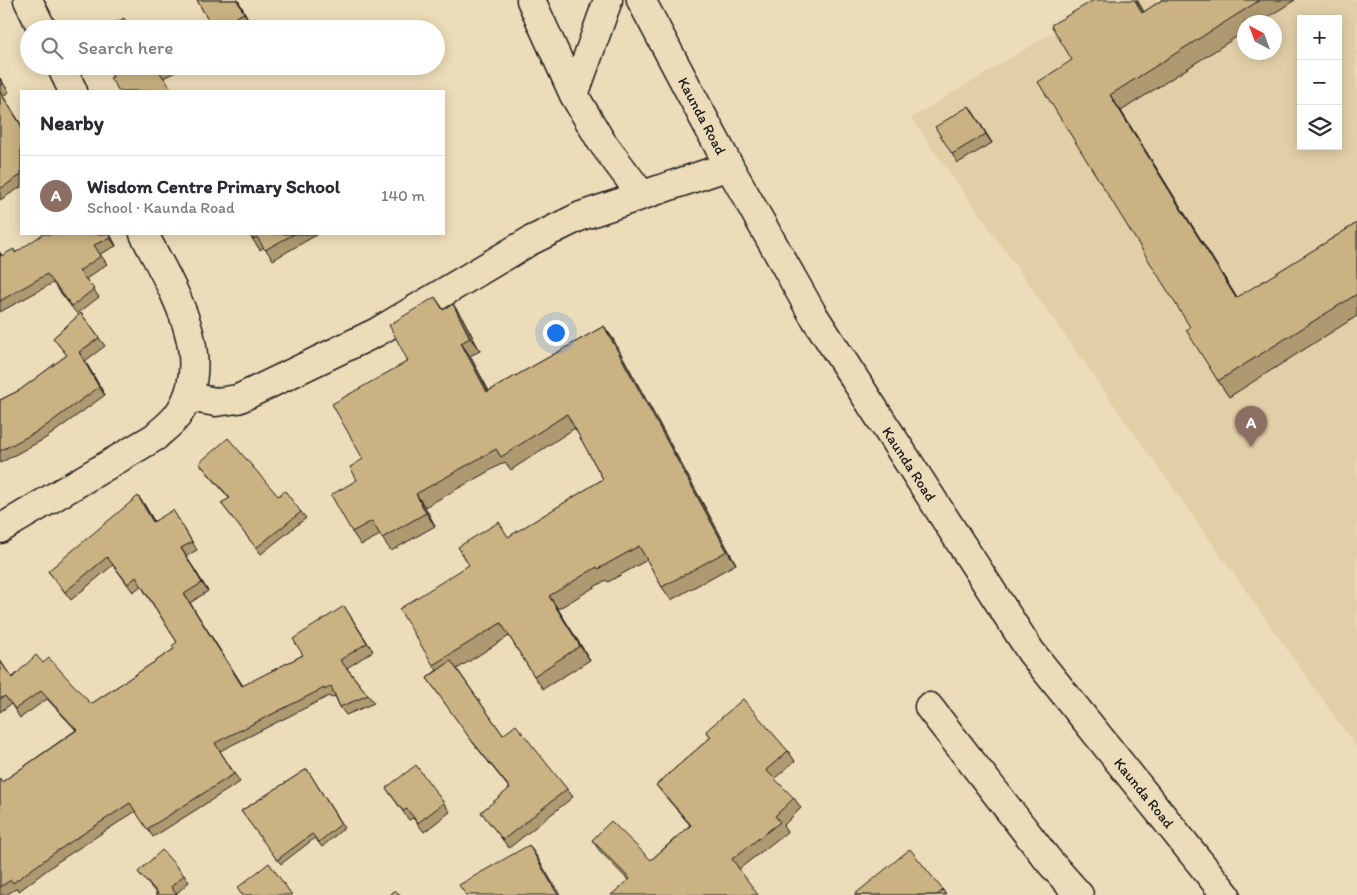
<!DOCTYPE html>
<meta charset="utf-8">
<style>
:root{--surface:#fff;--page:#f2f2f3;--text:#2b2b33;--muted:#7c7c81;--line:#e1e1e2;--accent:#1c1c1c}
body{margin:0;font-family:Itim,sans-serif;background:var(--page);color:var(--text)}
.controls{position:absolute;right:15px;top:15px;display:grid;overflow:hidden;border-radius:0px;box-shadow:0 2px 12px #0003}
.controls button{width:45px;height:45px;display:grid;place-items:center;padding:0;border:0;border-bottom:1px solid var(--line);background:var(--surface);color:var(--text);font:25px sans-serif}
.compass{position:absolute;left:1237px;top:15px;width:45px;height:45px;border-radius:50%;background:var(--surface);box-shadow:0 2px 12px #0003;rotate:319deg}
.you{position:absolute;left:555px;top:332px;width:18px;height:18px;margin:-12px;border:4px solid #fff;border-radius:50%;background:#1a73e8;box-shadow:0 0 0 8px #1a73e833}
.badge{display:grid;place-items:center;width:32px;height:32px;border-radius:50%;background:var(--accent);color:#fff;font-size:16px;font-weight:700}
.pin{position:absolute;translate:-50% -41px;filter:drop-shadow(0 1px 2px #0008)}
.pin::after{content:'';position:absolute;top:26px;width:18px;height:15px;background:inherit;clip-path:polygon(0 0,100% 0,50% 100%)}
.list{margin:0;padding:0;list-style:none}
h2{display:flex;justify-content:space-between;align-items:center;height:65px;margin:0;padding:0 20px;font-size:21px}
h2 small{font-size:16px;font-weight:400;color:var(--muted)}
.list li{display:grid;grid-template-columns:32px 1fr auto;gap:15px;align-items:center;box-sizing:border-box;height:80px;padding:0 20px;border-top:1px solid var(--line)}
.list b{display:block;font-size:19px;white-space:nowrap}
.list p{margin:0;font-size:16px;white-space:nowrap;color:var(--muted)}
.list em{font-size:16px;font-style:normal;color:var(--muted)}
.icon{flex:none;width:28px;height:28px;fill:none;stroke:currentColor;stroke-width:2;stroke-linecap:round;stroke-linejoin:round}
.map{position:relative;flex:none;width:1357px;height:895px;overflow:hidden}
.search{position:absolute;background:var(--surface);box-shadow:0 2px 12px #0003;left:20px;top:20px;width:425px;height:55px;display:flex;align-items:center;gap:12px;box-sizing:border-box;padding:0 18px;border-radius:28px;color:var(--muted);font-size:19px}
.panel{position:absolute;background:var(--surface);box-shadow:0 2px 12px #0003;left:20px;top:90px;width:425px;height:145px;border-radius:0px}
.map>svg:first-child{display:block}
.built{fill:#e2cfa8;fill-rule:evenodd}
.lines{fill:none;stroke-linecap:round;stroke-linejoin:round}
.minor-casing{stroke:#1c1c1c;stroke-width:31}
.secondary-casing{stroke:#1c1c1c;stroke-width:31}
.minor{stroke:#eddcb9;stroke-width:28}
.secondary{stroke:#eddcb9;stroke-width:28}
.wall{fill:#ae9970;stroke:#1c1c1c}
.shaded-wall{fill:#8d7d5b;stroke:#1c1c1c}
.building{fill:#cab282;stroke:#1c1c1c}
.labels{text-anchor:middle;stroke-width:4;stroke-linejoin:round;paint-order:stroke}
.street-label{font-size:15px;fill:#1c1c1c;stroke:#eddcb9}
</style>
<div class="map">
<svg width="1357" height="895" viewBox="0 0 1357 895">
<rect width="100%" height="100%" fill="#eddcb9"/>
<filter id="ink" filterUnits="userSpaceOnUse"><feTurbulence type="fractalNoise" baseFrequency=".02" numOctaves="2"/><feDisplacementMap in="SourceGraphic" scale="10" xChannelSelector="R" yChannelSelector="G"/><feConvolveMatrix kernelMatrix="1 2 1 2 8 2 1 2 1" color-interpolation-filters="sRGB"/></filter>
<g filter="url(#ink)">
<path class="built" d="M1107,0H1357V748L911,118ZM1301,19H1338V146H1301ZM1244,22H1274V52H1244Z"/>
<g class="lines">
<defs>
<path id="minor" d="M28,0L42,29
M531,0L574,95L601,141L641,194
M61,66L73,91
M574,95L608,0
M188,397L216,402L238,399L377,332L530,241L581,216L729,166
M0,529L155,437C162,430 171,424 177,416C219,359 171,287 144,234
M929,707L1048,860L1079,895"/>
<path id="secondary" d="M641,0L729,166L812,313L1031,652L1226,895"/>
</defs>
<use href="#minor" class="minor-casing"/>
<use href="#secondary" class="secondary-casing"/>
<use href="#minor" class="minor"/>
<use href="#secondary" class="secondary"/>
</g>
<path class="wall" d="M197,0H238L248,19L230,29H213Z
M1137,0L1144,12L1162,0H1295L1260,22H1244V32L1121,111L1237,298L1357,223V316L1229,397L1218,381L1190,327L1072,60Z
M107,66H188L163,78L113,77Z
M0,78L9,92L3,96L21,124V187L0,200Z
M969,106L992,143L958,163L952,154Z
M110,234L116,246L100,254L107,264L86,279L99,297L77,314L53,283L0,312V252L2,256L16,252Z
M249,234H318L273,260L264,247L260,250Z
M435,297L444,310L462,317L480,351L470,356L489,391L604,326L613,339L736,564L671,600L662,587L647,560L608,582L606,580L558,609L590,660L543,689L534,676L509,636L457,669L503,735L567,789L573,797L509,848L481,812L510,789L474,744L427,678L437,670L433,665L469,565L509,537L603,479L575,428L511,470L505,462L425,507L435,526L391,551L380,535L361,545L352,532L357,480Z
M81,313L105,346L85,361L105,395L46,438L0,463V400L20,390L67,355L53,338Z
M199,463L278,496L301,512L306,518L261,554L221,503L230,499L204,469Z
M144,504L154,521L178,518L197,550L186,556L208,591L190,603L243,686L303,655L344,606L373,651L347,668L374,703L346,715L340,707L335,696L331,698L329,696L220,751L240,782L153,837L136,811L59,861L19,891L17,888L6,895H0V778L2,782L76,730L47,699L20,718L11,704L0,712V660L12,678L43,663L91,704L174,649L177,642L141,586L133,592L113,565L71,600L48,571Z
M706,731L788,751L795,761L774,779L794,798L801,808L783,826L787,832L739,869L628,880L599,850L592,840L651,860L690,825L664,795L656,785L711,737Z
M307,769L344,828L322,847L315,838L281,864L241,811Z
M386,788L444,803L450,812L424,832L413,818L409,820Z
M138,872L184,875L189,882L176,894H157L144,879Z
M943,890L946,895H854Z"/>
<path class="shaded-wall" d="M237,0H238L248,19L244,13Z
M1135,0H1137L1153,28L1142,13Z
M1110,95L1121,111L1247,314L1236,298Z
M969,106L975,115L992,143L986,134Z
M109,234H110L116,246L110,238Z
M453,304L462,317L480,351L470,338Z
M604,326L613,339L736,564L727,551Z
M461,343L470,356L496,405L487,392Z
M79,352L85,361L105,395L99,387Z
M416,494L425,507L435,526L426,513Z
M138,496L144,504L159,530L153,522Z
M181,548L186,556L208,591L202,583Z
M184,594L190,603L248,694L242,686Z
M549,596L558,609L590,660L580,646Z
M529,845L537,857L560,895H558Z"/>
<path class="building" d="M197,0H237L244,13L213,29Z
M1094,0H1135L1142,13L1162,0H1260L1110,95L1236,298L1357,223V294L1218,381L1186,330L1190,327L1038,82L1072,60L1051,25Z
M124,18L130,29H106Z
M107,66H165L158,70L173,91H119L110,78L113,77Z
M0,79L3,84L0,86Z
M0,92L21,125V175L0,189Z
M969,106L986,134L952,154L935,127Z
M43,234H109L110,238L94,245L101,256L79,271L94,289L72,306L47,274L0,301V254L1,256L14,249L15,253Z
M249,234H294L265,250L257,237L253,239Z
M435,297L443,310L453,304L470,338L461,343L487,392L604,326L727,551L662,587L639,546L598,569L597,567L549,596L580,646L534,676L501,623L433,665L399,609L469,565L458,547L499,522L508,537L603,479L567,414L501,457L496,449L416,494L426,513L382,538L372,521L352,532L331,495L357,480L350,467L363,459L332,404L408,361L389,325Z
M81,313L99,338L79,352L99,387L40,430L0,451V400L20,390L67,355L53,338Z
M228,438L278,496L285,491L301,512L256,548L221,503L230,498L199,463Z
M138,496L153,522L173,510L192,542L181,548L202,583L184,594L242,686L303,655L293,639L344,606L367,643L340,660L368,695L340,707L331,686L325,690L324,688L215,743L234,774L147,829L130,803L54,853L13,883L11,880L0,887V779L2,782L77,730L41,691L15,709L5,696L0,699V661L12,678L36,655L43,663L49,658L91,704L174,649L172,646L177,642L136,577L128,584L107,557L65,592L48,571Z
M451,661L503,735L516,725L567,789L503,840L481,812L510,788L468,736L427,678Z
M743,699L788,751L766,770L794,798L775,816L780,822L732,859L758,895H611L630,879L592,840L611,821L651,860L691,825L656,785L711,737L706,731Z
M416,765L444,803L418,823L407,809L403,811L386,788Z
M307,769L341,824L319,842L312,834L277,860L241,811Z
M529,845L558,895H466L459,885Z
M910,849L943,890L937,895H854Z
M162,850L184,875L171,887L177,895H155L158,893L138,872Z
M269,863L292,895H242L237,888Z
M395,890L400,895H390Z"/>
</g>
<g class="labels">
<g class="street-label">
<text transform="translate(702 116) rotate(62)" y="5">Kaunda Road</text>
<text transform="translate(909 464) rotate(57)" y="5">Kaunda Road</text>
<text transform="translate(1144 793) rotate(51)" y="5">Kaunda Road</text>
</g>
</g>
</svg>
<div class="controls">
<button>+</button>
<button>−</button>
<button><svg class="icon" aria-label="layers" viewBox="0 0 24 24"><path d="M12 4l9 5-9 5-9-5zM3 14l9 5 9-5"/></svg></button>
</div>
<svg class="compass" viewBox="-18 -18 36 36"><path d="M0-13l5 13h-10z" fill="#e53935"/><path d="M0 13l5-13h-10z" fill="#7c7c81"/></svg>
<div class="you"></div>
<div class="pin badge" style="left:1251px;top:447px;background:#8d6e63">A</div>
<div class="search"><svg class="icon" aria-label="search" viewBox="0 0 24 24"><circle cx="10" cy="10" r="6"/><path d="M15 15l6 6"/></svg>Search here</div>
<section class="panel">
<h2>Nearby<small></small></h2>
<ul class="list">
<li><span class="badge" style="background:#8d6e63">A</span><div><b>Wisdom Centre Primary School</b><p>School · Kaunda Road</p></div><em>140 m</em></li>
</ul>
</section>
</div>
